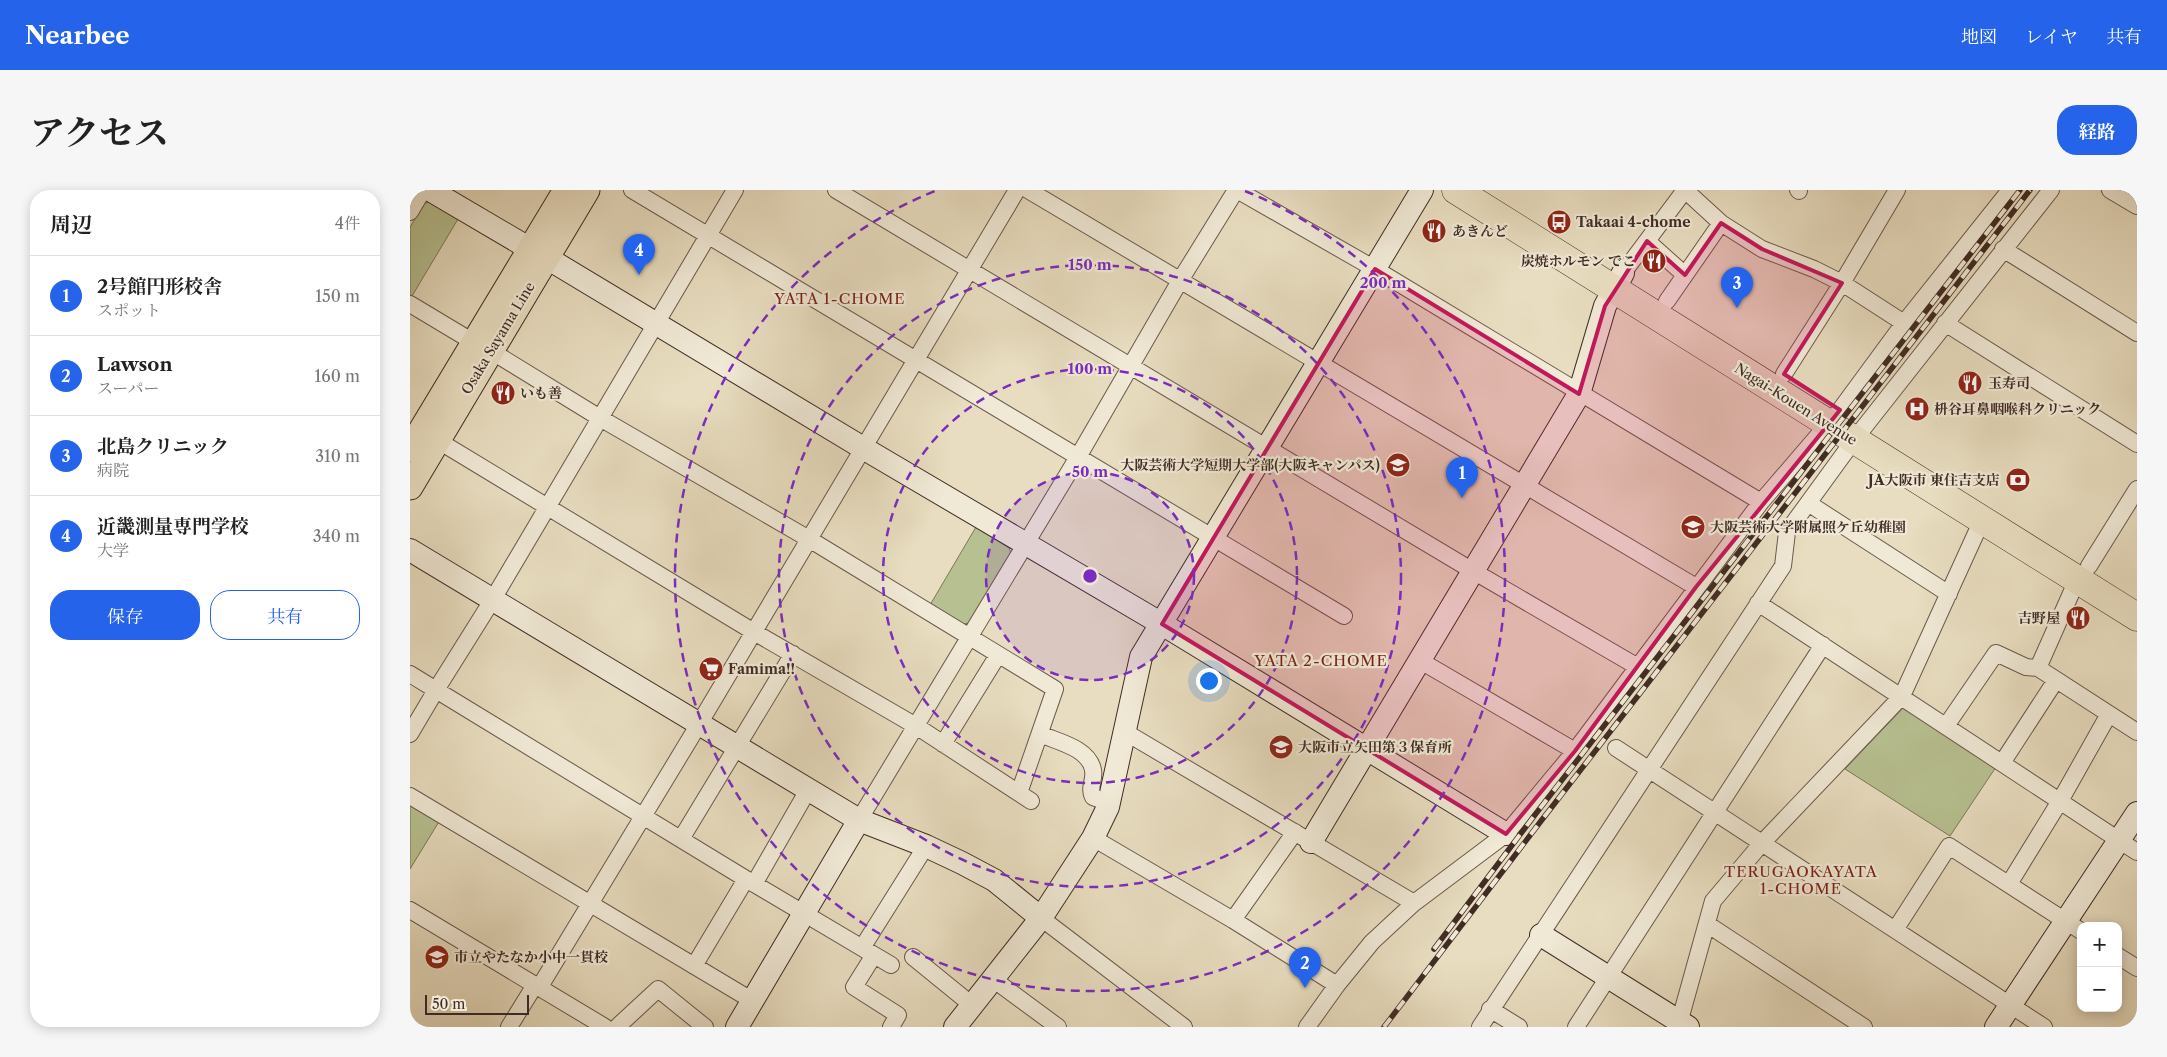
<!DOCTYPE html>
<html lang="ja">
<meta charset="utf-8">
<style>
:root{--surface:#fff;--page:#f6f6f6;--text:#222;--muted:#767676;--line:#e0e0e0;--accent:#2563eb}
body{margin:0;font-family:"Libre Caslon Text","Noto Serif JP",serif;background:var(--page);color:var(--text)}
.controls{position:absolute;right:15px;bottom:15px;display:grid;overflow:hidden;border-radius:10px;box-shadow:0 2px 12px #0003}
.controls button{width:45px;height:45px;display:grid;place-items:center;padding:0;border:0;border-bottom:1px solid var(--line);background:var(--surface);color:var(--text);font:25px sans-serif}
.scale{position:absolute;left:15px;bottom:12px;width:104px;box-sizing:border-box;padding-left:5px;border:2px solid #412c25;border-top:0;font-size:14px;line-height:18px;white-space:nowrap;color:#412c25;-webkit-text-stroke:4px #f0e9d6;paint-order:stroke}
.you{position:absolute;left:798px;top:490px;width:18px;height:18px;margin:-12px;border:4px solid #fff;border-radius:50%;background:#1a73e8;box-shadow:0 0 0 8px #1a73e833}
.badge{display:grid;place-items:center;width:32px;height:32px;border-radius:50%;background:var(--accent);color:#fff;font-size:16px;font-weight:700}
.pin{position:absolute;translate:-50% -41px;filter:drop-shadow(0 1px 2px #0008)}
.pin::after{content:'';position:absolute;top:26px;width:18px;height:15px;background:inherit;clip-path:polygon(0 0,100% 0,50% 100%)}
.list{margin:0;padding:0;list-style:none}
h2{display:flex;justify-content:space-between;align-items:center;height:65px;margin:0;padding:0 20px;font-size:21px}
h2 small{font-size:16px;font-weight:400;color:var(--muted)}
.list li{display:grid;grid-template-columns:32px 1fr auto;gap:15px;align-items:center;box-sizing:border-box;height:80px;padding:0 20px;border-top:1px solid var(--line)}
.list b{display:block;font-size:19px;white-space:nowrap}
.list p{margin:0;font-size:16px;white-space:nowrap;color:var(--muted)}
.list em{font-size:16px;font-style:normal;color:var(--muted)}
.actions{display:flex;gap:10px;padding:15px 20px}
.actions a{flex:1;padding:11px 0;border:1px solid var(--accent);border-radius:20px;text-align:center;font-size:18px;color:var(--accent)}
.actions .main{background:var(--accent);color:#fff}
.map{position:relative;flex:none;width:1727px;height:837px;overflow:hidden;border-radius:20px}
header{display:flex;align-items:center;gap:30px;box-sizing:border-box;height:70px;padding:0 25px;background:var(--accent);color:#fff}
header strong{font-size:24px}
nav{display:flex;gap:28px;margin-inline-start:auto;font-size:18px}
.intro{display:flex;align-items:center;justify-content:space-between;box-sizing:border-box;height:120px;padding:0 30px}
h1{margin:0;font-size:35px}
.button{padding:12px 22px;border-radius:20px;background:var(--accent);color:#fff;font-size:18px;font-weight:700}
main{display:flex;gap:30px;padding:0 30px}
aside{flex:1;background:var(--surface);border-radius:20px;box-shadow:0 2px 12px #0003}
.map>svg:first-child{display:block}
.green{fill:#b7c091;stroke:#7c765b}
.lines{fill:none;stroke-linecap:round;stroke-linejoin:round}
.street-casing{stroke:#6b584c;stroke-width:18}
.secondary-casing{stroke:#412c25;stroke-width:24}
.primary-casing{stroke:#412c25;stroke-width:27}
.highway-casing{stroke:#412c25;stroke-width:29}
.street{stroke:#f0e9d6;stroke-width:16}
.secondary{stroke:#f0e9d6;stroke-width:22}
.primary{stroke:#e8ddc0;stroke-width:25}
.highway{stroke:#e8ddc0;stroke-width:28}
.rail-casing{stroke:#412c25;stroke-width:5.5}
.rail{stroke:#f0e9d6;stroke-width:4;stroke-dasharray:11;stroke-linecap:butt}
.marked{fill:#c2185b;fill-opacity:0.2;stroke:#c2185b;stroke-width:4;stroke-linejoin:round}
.ring{fill:none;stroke:#7b2cbf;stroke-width:2.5;stroke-dasharray:9 6}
.labels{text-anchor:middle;stroke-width:4.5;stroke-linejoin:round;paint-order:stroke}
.poi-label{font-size:14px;font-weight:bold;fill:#412c25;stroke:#f0e9d6;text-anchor:start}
.street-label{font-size:14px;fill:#412c25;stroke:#f0e9d6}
.neighbourhood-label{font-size:15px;letter-spacing:1px;fill:#7a1f14;stroke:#f0e9d6}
.centre{fill:#7b2cbf;stroke:#f0e9d6;stroke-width:2.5}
.ring-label{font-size:15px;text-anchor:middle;font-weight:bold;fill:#7b2cbf;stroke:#f0e9d6;stroke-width:4.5;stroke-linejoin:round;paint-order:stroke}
</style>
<header>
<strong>Nearbee</strong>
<nav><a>地図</a><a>レイヤ</a><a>共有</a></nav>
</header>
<div class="intro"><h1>アクセス</h1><a class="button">経路</a></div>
<main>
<aside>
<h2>周辺<small>4件</small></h2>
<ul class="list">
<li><span class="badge">1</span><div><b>2号館円形校舎</b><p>スポット</p></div><em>150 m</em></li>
<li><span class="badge">2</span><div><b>Lawson</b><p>スーパー</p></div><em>160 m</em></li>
<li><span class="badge">3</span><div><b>北島クリニック</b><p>病院</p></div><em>310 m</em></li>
<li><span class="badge">4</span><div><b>近畿測量専門学校</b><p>大学</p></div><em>340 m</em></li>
</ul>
<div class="actions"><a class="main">保存</a><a>共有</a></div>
</aside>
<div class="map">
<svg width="1727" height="837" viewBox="0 0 1727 837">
<rect width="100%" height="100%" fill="#e8ddc0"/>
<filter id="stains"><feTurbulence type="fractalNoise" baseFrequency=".004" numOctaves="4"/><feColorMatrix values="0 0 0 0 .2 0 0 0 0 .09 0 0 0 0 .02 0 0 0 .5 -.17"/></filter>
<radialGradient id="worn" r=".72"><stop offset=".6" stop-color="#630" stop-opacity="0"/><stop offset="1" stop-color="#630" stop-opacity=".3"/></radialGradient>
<path class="green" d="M20,12L48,29L2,106L0,105V37L15,13Z
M566,337L599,358L601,363L559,433L553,434L520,415Z
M1493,518L1586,577L1540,646L1435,579Z
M0,613L30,630L0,679Z"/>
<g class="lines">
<defs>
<path id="street" d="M222,0L934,426
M426,0L1063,381L1228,477
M618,0L1286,397
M827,0L965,79L1351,312
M1275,0L1311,33L1352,59L1404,79L1432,93L1494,133
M1388,0L1389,1
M1700,0L1727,16
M0,22L13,0
M1237,51L1275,85
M1593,59L1727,143
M1213,83L1275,0
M1257,111L1311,33
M0,114L65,153
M1535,133L1727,254
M81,161L190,228L399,349L645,499L609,603
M1374,184L1432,93L1487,0
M27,250L344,442L506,536L621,611
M1398,313L1539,404
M1679,376L1727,299
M1667,390L1628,478L1727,542
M1348,413L1727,662
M1009,470L1165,561
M0,484L26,500L83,409L325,0
M1536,536L1586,463L1616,477L1628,478
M715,542L1004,713
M0,544L26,500L336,689L481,775
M630,544C648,552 679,558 683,580C685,590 678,598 683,607L699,613
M533,554L588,465
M1206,558L1634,837
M1592,573L1646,490
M0,606L343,811
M449,630L668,267L771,89L826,0
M683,648L823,730L927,795
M271,649L383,464
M344,694L398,600
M1599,694L1650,611L1699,524
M0,720L195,837
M631,728L774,837
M823,730L885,642
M1297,734L1454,837
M1485,740L1539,656L1671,741
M452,758L516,656
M464,765L444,797L488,825L481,837
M1708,766L1727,778
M503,767L562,815
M284,776L336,689
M583,789L648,837
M129,798L289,534L607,0
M1080,819L1109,837
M99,837L125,795
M207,837L248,799L295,837
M897,837L927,795L962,752L1004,713L1096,644L1165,561L1351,312L1430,220L1494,133L1600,0
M1070,837L1373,376L1377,342L1444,250L1641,0
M1166,837L1413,455
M1268,837L1303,711L1352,653L1492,506L1572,330"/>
<path id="secondary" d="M20,0L122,60
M137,68L453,258L752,434L1096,644
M0,360L449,630L516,656L552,673L584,690L631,728
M901,652L1169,204L1195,116L1213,83
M1131,745L1278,837
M327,837L449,630
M545,837L631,728L683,648L698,617L731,467L1012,0
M1586,837L1727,623"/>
<path id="primary" d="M0,259L156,0
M0,297L177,0"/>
<path id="highway" d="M1046,0L1727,427"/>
</defs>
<use href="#street" class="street-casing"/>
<use href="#secondary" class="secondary-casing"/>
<use href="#primary" class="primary-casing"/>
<use href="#highway" class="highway-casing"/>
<use href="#street" class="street"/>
<use href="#secondary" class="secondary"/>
<use href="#primary" class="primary"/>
<use href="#highway" class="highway"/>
<defs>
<path id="rail" d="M1024,759L1124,626L1610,0
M974,837L1131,631L1620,0"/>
</defs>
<use href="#rail" class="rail-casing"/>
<use href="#rail" class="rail"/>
</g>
<path class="marked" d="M1311,33L1352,59L1432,93L1374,184L1430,220L1286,397L1165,561L1096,644L752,434L965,79L1169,204L1195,116L1237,51L1275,85Z"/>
<circle cx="680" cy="386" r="104" fill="#7b2cbf" fill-opacity=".12"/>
<g class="ring">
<circle cx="680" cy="386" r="104"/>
<circle cx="680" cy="386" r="207"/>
<circle cx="680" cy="386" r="311"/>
<path d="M835 1A415 415 0 1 1 525 1"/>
</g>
<defs>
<symbol id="bus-disc" viewBox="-11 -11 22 22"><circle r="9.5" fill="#8f2418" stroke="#f0e9d6"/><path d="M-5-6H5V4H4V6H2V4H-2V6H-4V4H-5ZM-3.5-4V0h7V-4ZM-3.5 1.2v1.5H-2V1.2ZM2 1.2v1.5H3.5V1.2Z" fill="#fff"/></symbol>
<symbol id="restaurant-disc" viewBox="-11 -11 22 22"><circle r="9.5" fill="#8f2418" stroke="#f0e9d6"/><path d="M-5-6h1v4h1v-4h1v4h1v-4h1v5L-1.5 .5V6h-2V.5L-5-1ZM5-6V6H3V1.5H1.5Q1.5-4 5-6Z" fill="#fff"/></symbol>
<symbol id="hospital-disc" viewBox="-11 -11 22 22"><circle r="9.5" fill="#8f2418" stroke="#f0e9d6"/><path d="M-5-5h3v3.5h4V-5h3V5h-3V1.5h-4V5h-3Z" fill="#fff"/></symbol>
<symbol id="university-disc" viewBox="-11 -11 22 22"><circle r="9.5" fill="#8f2418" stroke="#f0e9d6"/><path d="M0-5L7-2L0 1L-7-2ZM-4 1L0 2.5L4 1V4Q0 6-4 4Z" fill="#fff"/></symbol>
<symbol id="bank-disc" viewBox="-11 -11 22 22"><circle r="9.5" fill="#8f2418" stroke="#f0e9d6"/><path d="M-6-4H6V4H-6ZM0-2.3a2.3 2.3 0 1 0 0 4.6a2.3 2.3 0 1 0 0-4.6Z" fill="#fff"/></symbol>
<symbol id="school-disc" viewBox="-11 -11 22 22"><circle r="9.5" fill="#8f2418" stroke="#f0e9d6"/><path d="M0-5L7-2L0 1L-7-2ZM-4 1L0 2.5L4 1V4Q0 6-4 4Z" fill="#fff"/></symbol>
<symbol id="supermarket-disc" viewBox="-11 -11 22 22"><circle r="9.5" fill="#8f2418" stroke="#f0e9d6"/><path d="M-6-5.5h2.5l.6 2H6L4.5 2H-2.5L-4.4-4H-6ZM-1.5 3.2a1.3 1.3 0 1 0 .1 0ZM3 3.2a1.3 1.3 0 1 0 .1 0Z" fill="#fff"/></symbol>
</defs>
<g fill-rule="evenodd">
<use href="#bus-disc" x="1135" y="18" width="28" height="28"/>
<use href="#restaurant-disc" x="1010" y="27" width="28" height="28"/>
<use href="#restaurant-disc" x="1230" y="57" width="28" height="28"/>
<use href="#restaurant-disc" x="1546" y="179" width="28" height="28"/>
<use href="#restaurant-disc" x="79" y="189" width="28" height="28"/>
<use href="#hospital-disc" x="1493" y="205" width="28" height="28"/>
<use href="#university-disc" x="974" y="261" width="28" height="28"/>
<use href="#bank-disc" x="1594" y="276" width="28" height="28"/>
<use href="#school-disc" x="1269" y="323" width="28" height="28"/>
<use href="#restaurant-disc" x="1654" y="414" width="28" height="28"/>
<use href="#supermarket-disc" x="287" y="465" width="28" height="28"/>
<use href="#school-disc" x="857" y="543" width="28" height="28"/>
<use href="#school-disc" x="13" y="753" width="28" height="28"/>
</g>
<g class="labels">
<g class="poi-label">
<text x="1166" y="37">Takaai 4-chome</text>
<text x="1042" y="46">あきんど</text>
<text x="1226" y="76" text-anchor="end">炭焼ホルモン でこ</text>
<text x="1578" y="198">玉寿司</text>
<text x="110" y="208">いも善</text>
<text x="1524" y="224">枡谷耳鼻咽喉科クリニック</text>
<text x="970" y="280" text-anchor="end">大阪芸術大学短期大学部(大阪キャンパス)</text>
<text x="1590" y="295" text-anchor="end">JA大阪市 東住吉支店</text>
<text x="1300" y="342">大阪芸術大学附属照ケ丘幼稚園</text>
<text x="1650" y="433" text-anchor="end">吉野屋</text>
<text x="318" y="484">Famima!!</text>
<text x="888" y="562">大阪市立矢田第３保育所</text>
<text x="44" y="772">市立やたなか小中一貫校</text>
</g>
<g class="street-label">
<text transform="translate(88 148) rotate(-59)" y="5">Osaka Sayama Line</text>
<text transform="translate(1386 214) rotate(32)" y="5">Nagai-Kouen Avenue</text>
</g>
<g class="neighbourhood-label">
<text x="430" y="114">YATA 1-CHOME</text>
<text x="911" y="476">YATA 2-CHOME</text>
<text x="1391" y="687">TERUGAOKAYATA<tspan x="1391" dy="17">1-CHOME</tspan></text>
</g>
</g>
<circle cx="680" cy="386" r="8" class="centre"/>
<g class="ring-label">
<text x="680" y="80">150 m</text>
<text x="973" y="98">200 m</text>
<text x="680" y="184">100 m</text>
<text x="680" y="287">50 m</text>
</g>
<rect width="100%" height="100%" filter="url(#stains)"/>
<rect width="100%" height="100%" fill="url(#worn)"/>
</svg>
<div class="controls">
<button>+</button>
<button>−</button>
</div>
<div class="scale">50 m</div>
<div class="you"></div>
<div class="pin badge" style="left:1052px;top:308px">1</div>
<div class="pin badge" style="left:895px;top:798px">2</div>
<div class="pin badge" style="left:1327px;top:118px">3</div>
<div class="pin badge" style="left:229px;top:85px">4</div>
</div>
</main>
